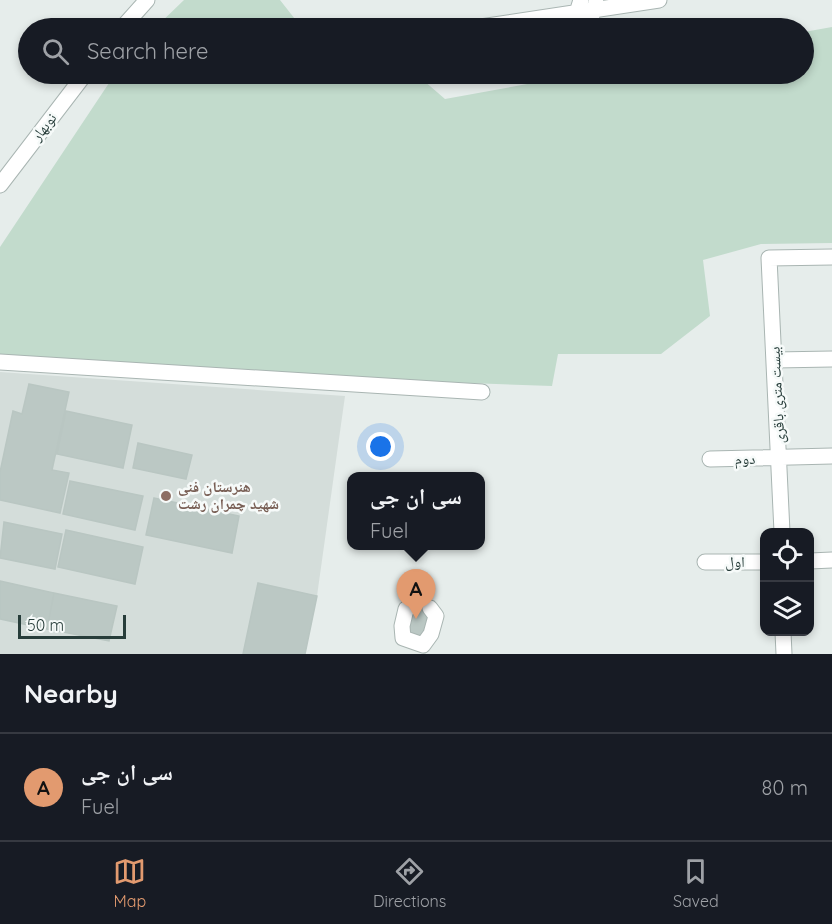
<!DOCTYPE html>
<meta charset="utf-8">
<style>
:root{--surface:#171b24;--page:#242831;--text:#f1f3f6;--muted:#9ea1a6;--line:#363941;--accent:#e29a6f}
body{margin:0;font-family:Quicksand,"Noto Naskh Arabic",sans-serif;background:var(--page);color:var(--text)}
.controls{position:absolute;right:18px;bottom:18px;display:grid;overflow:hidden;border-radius:12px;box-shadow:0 3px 9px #0003}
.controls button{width:54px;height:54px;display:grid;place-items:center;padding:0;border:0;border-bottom:2px solid var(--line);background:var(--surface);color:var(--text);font:30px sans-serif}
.scale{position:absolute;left:18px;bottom:15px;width:108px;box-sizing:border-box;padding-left:6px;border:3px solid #273d3a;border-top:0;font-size:16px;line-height:21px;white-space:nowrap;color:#273d3a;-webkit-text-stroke:4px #f6faf9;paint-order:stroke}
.you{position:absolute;left:381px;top:447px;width:21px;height:21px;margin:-15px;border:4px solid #fff;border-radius:50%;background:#1a73e8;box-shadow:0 0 0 9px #1a73e833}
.badge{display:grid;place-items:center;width:39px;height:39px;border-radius:50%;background:var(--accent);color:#111;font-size:20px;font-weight:700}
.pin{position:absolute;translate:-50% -50px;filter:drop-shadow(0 2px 3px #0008)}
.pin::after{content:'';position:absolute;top:32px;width:21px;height:18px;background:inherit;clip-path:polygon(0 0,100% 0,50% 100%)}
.popup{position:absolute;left:347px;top:472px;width:138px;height:78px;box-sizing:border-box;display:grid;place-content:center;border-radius:12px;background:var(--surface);filter:drop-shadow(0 2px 4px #0005);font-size:20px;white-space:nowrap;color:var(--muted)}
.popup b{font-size:22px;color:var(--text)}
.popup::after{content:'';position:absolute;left:50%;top:100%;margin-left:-12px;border:12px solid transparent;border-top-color:var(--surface)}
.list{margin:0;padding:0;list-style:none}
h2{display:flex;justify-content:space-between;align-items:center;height:78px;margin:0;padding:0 24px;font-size:26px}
h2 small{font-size:20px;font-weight:400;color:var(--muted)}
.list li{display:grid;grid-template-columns:39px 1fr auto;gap:18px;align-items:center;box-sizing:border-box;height:108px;padding:0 24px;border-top:2px solid var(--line)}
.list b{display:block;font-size:22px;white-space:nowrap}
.list p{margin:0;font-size:20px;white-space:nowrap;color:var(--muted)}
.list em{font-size:20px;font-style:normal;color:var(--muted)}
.icon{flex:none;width:33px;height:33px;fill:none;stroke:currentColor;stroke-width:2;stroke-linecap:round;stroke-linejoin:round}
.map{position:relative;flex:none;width:832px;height:654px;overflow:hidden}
.search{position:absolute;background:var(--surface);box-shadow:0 3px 9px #0003;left:18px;right:18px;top:18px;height:66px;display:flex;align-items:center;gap:15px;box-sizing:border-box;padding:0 21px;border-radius:33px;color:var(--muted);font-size:22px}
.sheet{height:186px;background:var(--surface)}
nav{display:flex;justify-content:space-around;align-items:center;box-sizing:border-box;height:84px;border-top:2px solid var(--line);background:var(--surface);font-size:16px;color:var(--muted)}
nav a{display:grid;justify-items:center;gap:3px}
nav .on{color:var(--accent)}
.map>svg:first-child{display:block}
.built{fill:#d4ddda}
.green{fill:#c2dbcc}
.building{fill:#bbc8c4;stroke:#b9c6c2;stroke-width:1.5}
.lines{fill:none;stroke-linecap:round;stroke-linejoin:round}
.minor-casing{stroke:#a9b5b2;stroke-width:17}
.minor{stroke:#fff;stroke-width:15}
.education-dot{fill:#8d6e63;stroke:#f6faf9;stroke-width:2}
.labels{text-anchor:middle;stroke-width:5;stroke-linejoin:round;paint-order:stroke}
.street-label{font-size:15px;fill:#273d3a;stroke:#f6faf9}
.education-label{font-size:15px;font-weight:bold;fill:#785e54;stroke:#f6faf9;text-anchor:start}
</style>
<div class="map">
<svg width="832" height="654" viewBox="0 0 832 654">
<rect width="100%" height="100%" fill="#e6edeb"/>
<path class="built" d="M0,372L345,396L317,596L305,654H0Z"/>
<path class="green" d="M184,0H280L302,28H155Z
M832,27V243L761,244L703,260L710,316L661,354H558L552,386L0,366V247L115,74H416L445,99L582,74H804V32Z"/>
<path class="building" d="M29,384L69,392L52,470L69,473L60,513L0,500V472L13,411L22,414Z
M66,411L132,425L123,468L57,454Z
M138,443L192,455L186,479L133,468Z
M70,481L143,496L135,530L63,514Z
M154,498L239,516L232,553L146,535Z
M4,522L62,534L55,569L0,558Z
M66,530L143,547L135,584L58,567Z
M0,581L54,593L47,629L0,619Z
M258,583L317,596L305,654H243Z
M416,592L432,595L424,639L408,636Z
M54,593L117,606L109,641L47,629Z"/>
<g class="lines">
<defs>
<path id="minor" d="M122,28L147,0
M474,28L659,0
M572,28L581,0
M588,28L596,3
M0,185L85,74
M775,360L832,359
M0,362L482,392
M710,459L832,456
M782,532L769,258L832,257
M810,561L832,560
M705,562H764
M413,606L406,609L402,626L403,638L423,645L431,634L436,616L430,608
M783,632L784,654"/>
</defs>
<use href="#minor" class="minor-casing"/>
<use href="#minor" class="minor"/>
</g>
<circle class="education-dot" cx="166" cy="496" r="6"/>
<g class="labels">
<g class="street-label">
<text transform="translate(44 127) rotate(-52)" y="5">نوبهار</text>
<text transform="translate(777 395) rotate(-93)" y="5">بیست متری باقری</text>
<text transform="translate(745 459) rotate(-1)" y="5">دوم</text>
<text transform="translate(735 562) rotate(-1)" y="5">اول</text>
</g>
<g class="education-label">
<text x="178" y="492">هنرستان فنی<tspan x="178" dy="17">شهید چمران رشت</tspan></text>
</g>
</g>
</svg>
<div class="controls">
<button><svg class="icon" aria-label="locate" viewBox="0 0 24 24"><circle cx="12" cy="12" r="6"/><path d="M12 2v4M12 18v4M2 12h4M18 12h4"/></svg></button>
<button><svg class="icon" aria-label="layers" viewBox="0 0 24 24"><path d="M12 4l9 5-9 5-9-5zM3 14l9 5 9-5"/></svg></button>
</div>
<div class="scale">50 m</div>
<div class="you"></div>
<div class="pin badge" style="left:416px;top:619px">A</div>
<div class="popup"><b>سی ان جی</b>Fuel</div>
<div class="search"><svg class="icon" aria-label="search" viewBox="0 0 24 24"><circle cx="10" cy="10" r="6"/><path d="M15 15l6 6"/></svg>Search here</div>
</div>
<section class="sheet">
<h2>Nearby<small></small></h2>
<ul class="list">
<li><span class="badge">A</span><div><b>سی ان جی</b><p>Fuel</p></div><em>80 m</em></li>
</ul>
</section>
<nav>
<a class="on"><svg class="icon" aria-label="map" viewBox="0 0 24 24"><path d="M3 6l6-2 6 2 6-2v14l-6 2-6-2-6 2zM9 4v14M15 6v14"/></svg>Map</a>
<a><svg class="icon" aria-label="directions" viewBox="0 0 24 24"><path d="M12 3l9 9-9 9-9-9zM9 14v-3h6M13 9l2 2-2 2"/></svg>Directions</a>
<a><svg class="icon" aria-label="saved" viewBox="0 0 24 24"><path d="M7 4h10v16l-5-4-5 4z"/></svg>Saved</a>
</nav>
